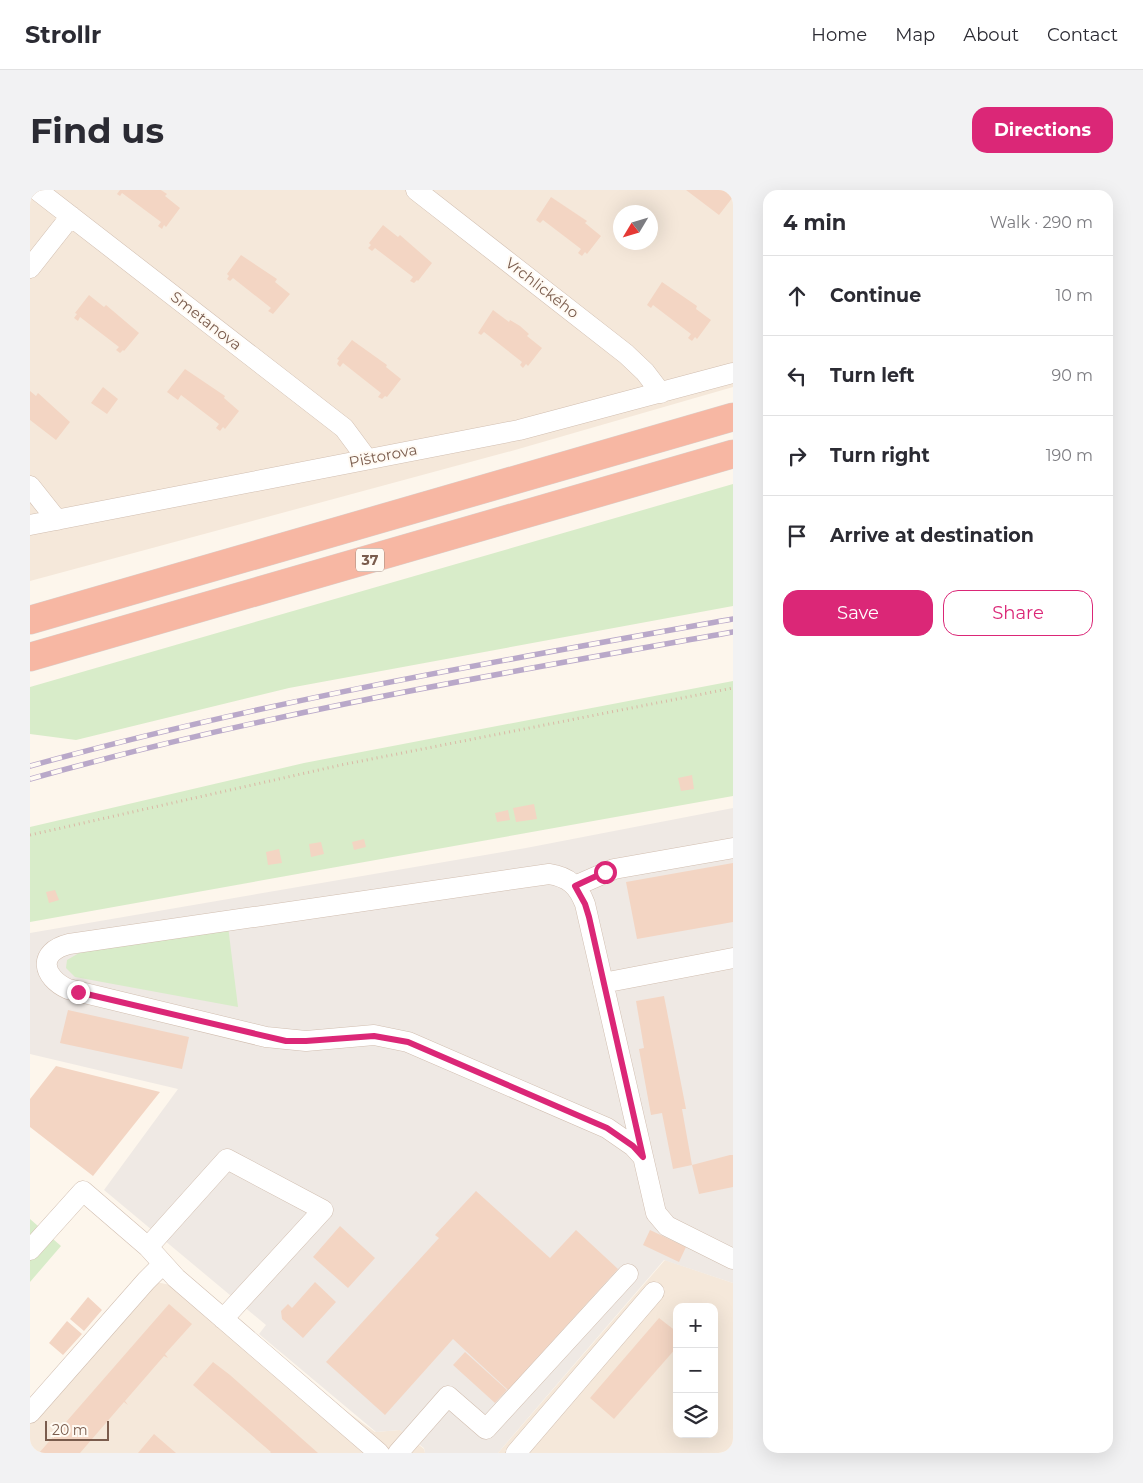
<!DOCTYPE html>
<meta charset="utf-8">
<style>
:root{--surface:#fff;--page:#f2f2f3;--text:#2b2b33;--muted:#7c7c81;--line:#e1e1e2;--accent:#db2777}
body{margin:0;font-family:Montserrat,sans-serif;background:var(--page);color:var(--text)}
.controls{position:absolute;right:15px;bottom:15px;display:grid;overflow:hidden;border-radius:10px;box-shadow:0 5px 20px #0002}
.controls button{width:45px;height:45px;display:grid;place-items:center;padding:0;border:0;border-bottom:1px solid var(--line);background:var(--surface);color:var(--text);font:25px sans-serif}
.compass{position:absolute;left:583px;top:15px;width:45px;height:45px;border-radius:50%;background:var(--surface);box-shadow:0 5px 20px #0002;rotate:232deg}
.scale{position:absolute;left:15px;bottom:12px;width:64px;box-sizing:border-box;padding-left:5px;border:2px solid #7a5c4d;border-top:0;font-size:14px;line-height:18px;white-space:nowrap;color:#7a5c4d;-webkit-text-stroke:4px #fffaf3;paint-order:stroke}
.stop{position:absolute;width:15px;height:15px;margin:-11px;border:4px solid #db2777;border-radius:50%;background:#fff}
.stop.end{background:#db2777;border-color:#fff;box-shadow:0 1px 5px #0008}
.list{margin:0;padding:0;list-style:none}
h2{display:flex;justify-content:space-between;align-items:center;height:65px;margin:0;padding:0 20px;font-size:21px}
h2 small{font-size:16px;font-weight:400;color:var(--muted)}
.list li{display:grid;grid-template-columns:32px 1fr auto;gap:15px;align-items:center;box-sizing:border-box;height:80px;padding:0 20px;border-top:1px solid var(--line)}
.list b{display:block;font-size:19px;white-space:nowrap}
.list em{font-size:16px;font-style:normal;color:var(--muted)}
.actions{display:flex;gap:10px;padding:15px 20px}
.actions a{flex:1;padding:11px 0;border:1px solid var(--accent);border-radius:15px;text-align:center;font-size:18px;color:var(--accent)}
.actions .main{background:var(--accent);color:#fff}
.icon{flex:none;width:28px;height:28px;fill:none;stroke:currentColor;stroke-width:2;stroke-linecap:round;stroke-linejoin:round}
.map{position:relative;flex:none;width:703px;height:1263px;overflow:hidden;border-radius:15px}
header{display:flex;align-items:center;gap:30px;box-sizing:border-box;height:70px;padding:0 25px;background:var(--surface);border-bottom:1px solid var(--line)}
header strong{font-size:24px}
nav{display:flex;gap:28px;margin-inline-start:auto;font-size:18px}
.intro{display:flex;align-items:center;justify-content:space-between;box-sizing:border-box;height:120px;padding:0 30px}
h1{margin:0;font-size:35px}
.button{padding:12px 22px;border-radius:15px;background:var(--accent);color:#fff;font-size:18px;font-weight:700}
main{display:flex;gap:30px;padding:0 30px}
aside{flex:1;background:var(--surface);border-radius:15px;box-shadow:0 5px 20px #0002}
.map>svg:first-child{display:block}
.residential{fill:#f5e8da;fill-rule:evenodd}
.industrial{fill:#efe9e4}
.green{fill:#d8ecc9}
.building{fill:#f3d5c3}
.lines{fill:none;stroke-linecap:round;stroke-linejoin:round}
.minor-casing{stroke:#d1beb0;stroke-width:21}
.highway-casing{stroke:#dad1cd;stroke-width:29}
.path{stroke:#d9b8a5;stroke-width:3;stroke-dasharray:1 4;stroke-linecap:butt}
.minor{stroke:#fff;stroke-width:20}
.highway{stroke:#f7b7a3;stroke-width:28}
.rail-casing{stroke:#b9a8c9;stroke-width:5.5}
.rail{stroke:#fffaf3;stroke-width:4;stroke-dasharray:11;stroke-linecap:butt}
.route{stroke:#db2777;stroke-width:6}
.labels{text-anchor:middle;stroke-width:4;stroke-linejoin:round;paint-order:stroke}
.shield{fill:#fffaf3;stroke:#a28b7f;stroke-width:1}
.shield-label{font-size:14px;font-weight:bold;fill:#7a5c4d}
.street-label{font-size:15px;fill:#7a5c4d;stroke:#fffaf3}
</style>
<header>
<strong>Strollr</strong>
<nav><a>Home</a><a>Map</a><a>About</a><a>Contact</a></nav>
</header>
<div class="intro"><h1>Find us</h1><a class="button">Directions</a></div>
<main>
<div class="map">
<svg width="703" height="1263" viewBox="0 0 703 1263">
<rect width="100%" height="100%" fill="#fdf6ec"/>
<path class="residential" d="M0,0H703V197L485,260L0,391ZM590,22H620V52H590Z
M635,1070L703,1093V1263H468ZM647,1117H684V1244H647Z
M126,1092L145,1096L345,1242L370,1240L394,1259L395,1263H0V1231Z"/>
<path class="industrial" d="M703,618V1093L634,1070L468,1263H395L394,1258L370,1240L346,1242L229,1144L236,1135L74,1000L148,899L0,864V743L496,658Z"/>
<path class="green" d="M703,294V416L259,498L46,550L0,544V497Z
M703,491V606L0,732V637L274,573Z
M198,736L208,817L45,787L36,778L37,770L49,763Z
M0,1029L31,1056L0,1092Z"/>
<path class="building" d="M90,0H131L137,4L135,6L150,18L136,37L134,35L132,39L128,36L131,32L92,3L90,6L87,4Z
M656,0H694L703,7L689,25Z
M521,7L557,31L555,33L571,46L557,64L555,62L552,66L548,63L551,59L513,30L510,33L506,30Z
M353,35L368,47L370,45L402,73L388,91L387,90L384,93L380,91L383,87L345,58L342,61L338,58L341,55L339,53Z
M211,65L247,89L245,92L260,104L243,124L238,121L241,118L203,88L200,91L197,89L199,86L197,84Z
M632,92L667,116L666,119L681,130L667,149L665,147L662,151L658,148L661,144L623,115L621,118L617,115Z
M59,105L74,117L76,115L109,143L94,161L93,160L90,163L86,160L89,157L50,127L48,131L44,128L47,124L45,123Z
M463,120L479,132L480,130L490,136L499,144L497,146L512,158L498,176L496,174L493,178L490,175L492,172L454,142L451,145L448,143Z
M322,150L357,175L356,177L371,189L357,207L355,206L352,209L348,207L351,203L313,173L310,177L307,174L309,170L307,169Z
M155,179L195,206L194,208L209,221L195,239L193,237L190,241L186,238L189,234L151,205L148,210L137,202Z
M73,197L88,209L77,224L61,213Z
M0,201L6,206L8,203L40,232L26,250L0,230Z
M662,585L664,599L651,601L648,588Z
M504,614L507,629L486,632L483,618Z
M478,620L480,630L467,632L465,623Z
M334,649L336,657L324,660L322,652Z
M291,652L294,664L281,667L279,654Z
M249,659L252,673L238,675L236,662Z
M703,673V732L607,749L596,692Z
M25,700L29,710L19,713L16,702Z
M634,806L656,919H652L662,975L643,979L632,923L621,925L609,859L614,858L606,811Z
M38,820L159,847L152,879L30,853Z
M26,876L130,902L63,986L0,937V909Z
M700,965H703V997L669,1004L662,975Z
M446,1001L520,1068L546,1040L588,1079L478,1200L423,1149L355,1225L296,1172L409,1048L405,1045Z
M310,1036L345,1068L318,1098L283,1067Z
M620,1040L656,1057L649,1072L613,1055Z
M285,1092L306,1112L273,1148L252,1129L251,1121L258,1114L262,1118Z
M58,1107L72,1120L54,1141L40,1129Z
M139,1114L162,1134L135,1164L138,1168L134,1166L95,1211L98,1215L94,1212L50,1263H9Z
M629,1128L647,1142V1157L584,1229L560,1208Z
M37,1131L52,1144L33,1165L19,1153Z
M435,1162L477,1200L465,1213L423,1175Z
M183,1172L200,1185L288,1263H240L241,1262L163,1195Z
M124,1244L139,1257L146,1263H108Z"/>
<g class="lines">
<defs>
<path id="minor" d="M7,0L314,238L337,269
M386,0L596,164L615,182L631,203
M0,78L41,26
M0,296L27,330
M0,335L489,240L703,183
M545,696L584,679L703,658
M573,793L703,768
M613,967L603,956L577,938L378,852L344,845L276,851L236,847L38,799C12,787 7,762 39,754L519,684C539,687 548,696 555,714L626,1023L637,1036L703,1069
M118,1057L197,969L293,1020L193,1129
M0,1060L53,1001L118,1057L146,1088L349,1263
M0,1223L116,1091L133,1074
M368,1263L418,1206L456,1239L598,1084
M486,1263L624,1102"/>
<path id="highway" d="M0,430L703,227
M0,467L703,264"/>
</defs>
<use href="#minor" class="minor-casing"/>
<use href="#highway" class="highway-casing"/>
<path class="path" d="M0,645L311,575L703,498"/>
<use href="#minor" class="minor"/>
<use href="#highway" class="highway"/>
<defs>
<path id="rail" d="M0,576C231,512 467,471 703,429
M0,589C231,524 467,484 703,442"/>
</defs>
<use href="#rail" class="rail-casing"/>
<use href="#rail" class="rail"/>
</g>
<g class="lines">
<path class="route" d="M48,802L256,851H276L344,846L378,852L577,938L603,956L613,967L559,727L555,714L545,696L575,682"/>
</g>
<g class="labels">
<rect class="shield" x="326" y="358.5" width="28" height="23" rx="4"/>
<g class="shield-label">
<text x="340" y="375">37</text>
</g>
<g class="street-label">
<text transform="translate(512 98) rotate(38)" y="5">Vrchlického</text>
<text transform="translate(176 131) rotate(38)" y="5">Smetanova</text>
<text transform="translate(353 266) rotate(-11)" y="5">Pištorova</text>
</g>
</g>
</svg>
<div class="controls">
<button>+</button>
<button>−</button>
<button><svg class="icon" aria-label="layers" viewBox="0 0 24 24"><path d="M12 4l9 5-9 5-9-5zM3 14l9 5 9-5"/></svg></button>
</div>
<svg class="compass" viewBox="-18 -18 36 36"><path d="M0-13l5 13h-10z" fill="#e53935"/><path d="M0 13l5-13h-10z" fill="#7c7c81"/></svg>
<div class="scale">20 m</div>
<div class="stop" style="left:575px;top:682px"></div>
<div class="stop end" style="left:48px;top:802px"></div>
</div>
<aside>
<h2>4 min<small>Walk · 290 m</small></h2>
<ul class="list">
<li><svg class="icon" aria-label="ahead" viewBox="0 0 24 24"><path d="M12 20V5M6 11l6-6 6 6"/></svg><div><b>Continue</b></div><em>10 m</em></li>
<li><svg class="icon" aria-label="left" viewBox="0 0 24 24"><path d="M17 20v-9H6M10 6l-5 5 5 5"/></svg><div><b>Turn left</b></div><em>90 m</em></li>
<li><svg class="icon" aria-label="right" viewBox="0 0 24 24"><path d="M7 20v-9h11M14 6l5 5-5 5"/></svg><div><b>Turn right</b></div><em>190 m</em></li>
<li><svg class="icon" aria-label="arrive" viewBox="0 0 24 24"><path d="M6 21V4h12l-3 4 3 4H6"/></svg><div><b>Arrive at destination</b></div></li>
</ul>
<div class="actions"><a class="main">Save</a><a>Share</a></div>
</aside>
</main>
